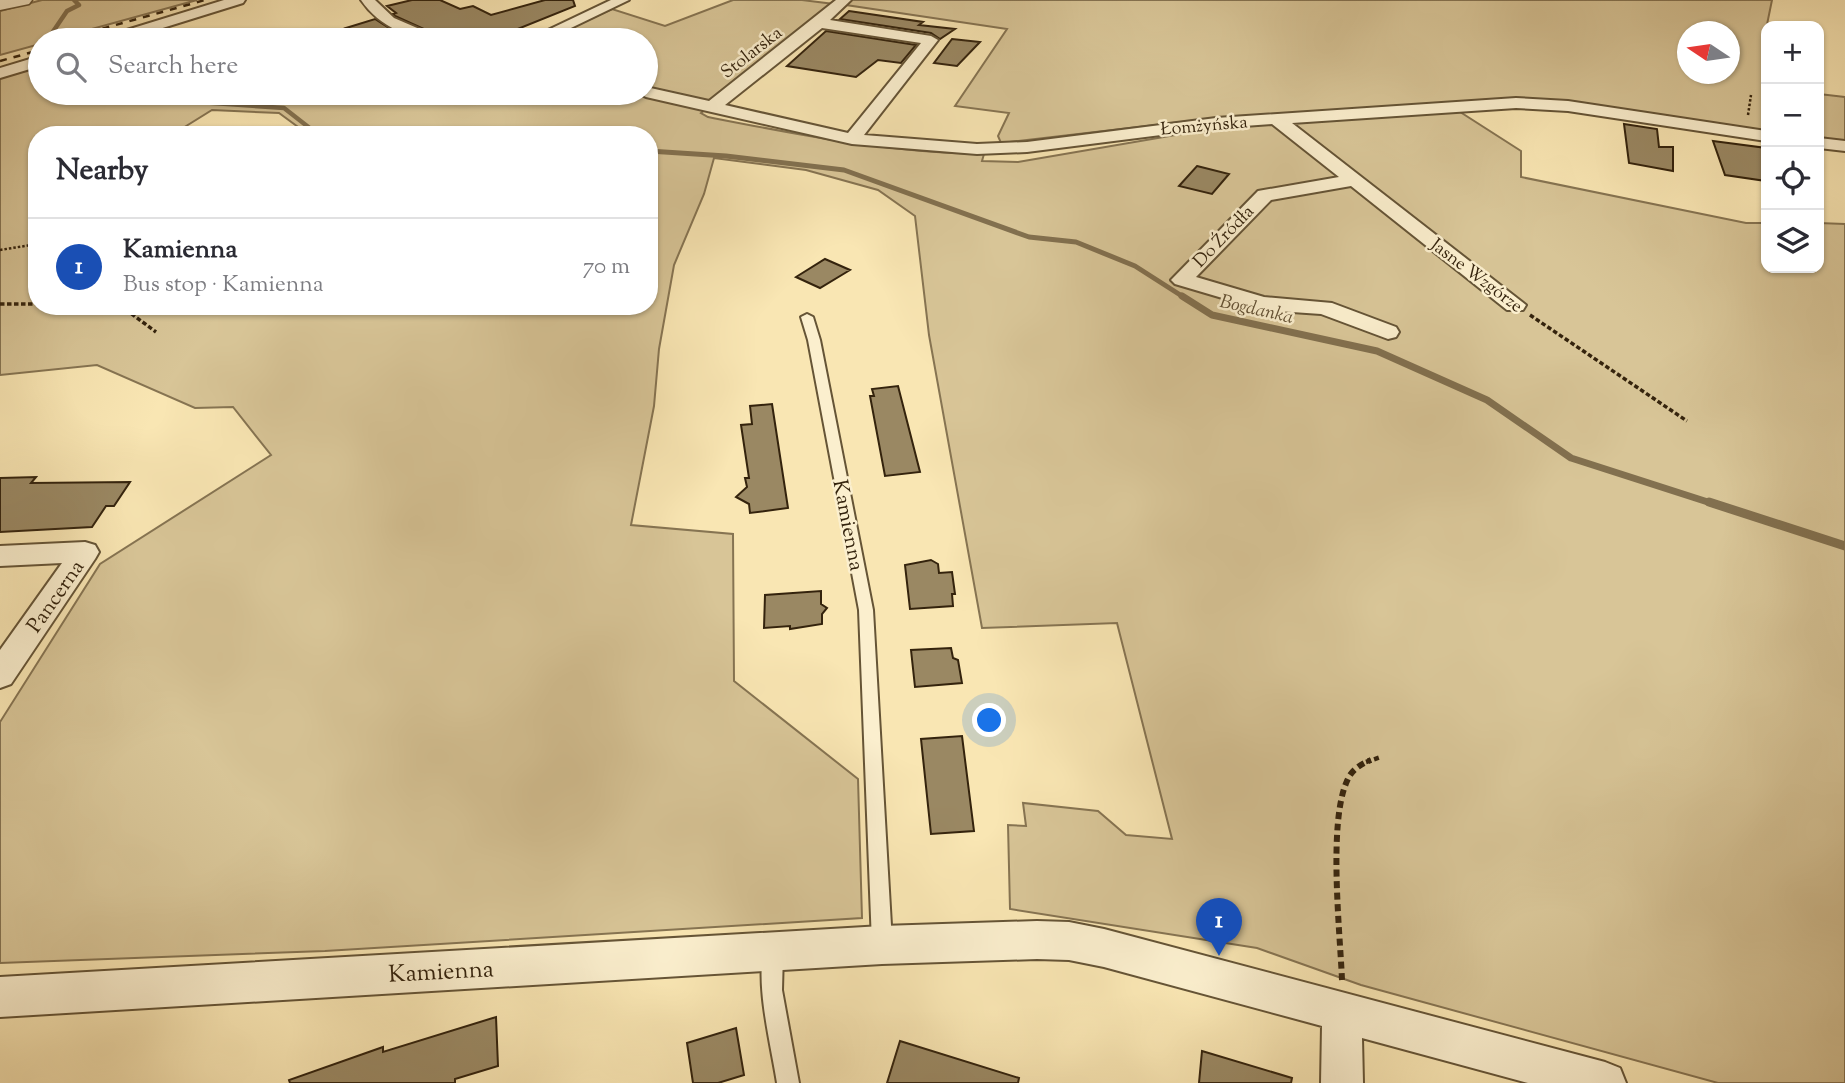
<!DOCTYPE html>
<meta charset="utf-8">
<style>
:root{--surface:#fff;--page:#f7f7f7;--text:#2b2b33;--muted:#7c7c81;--line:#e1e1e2;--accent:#8f2418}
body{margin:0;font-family:"Sorts Mill Goudy",serif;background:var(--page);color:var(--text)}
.controls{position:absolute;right:21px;top:21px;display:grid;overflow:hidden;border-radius:14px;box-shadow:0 2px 5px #0004}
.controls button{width:63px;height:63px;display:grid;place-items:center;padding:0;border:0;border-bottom:2px solid var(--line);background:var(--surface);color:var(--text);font:35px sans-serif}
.compass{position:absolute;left:1677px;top:21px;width:63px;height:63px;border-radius:50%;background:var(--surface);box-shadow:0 2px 5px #0004;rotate:283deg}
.you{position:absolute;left:990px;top:721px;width:24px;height:24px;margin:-18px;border:5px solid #fff;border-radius:50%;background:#1a73e8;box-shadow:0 0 0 10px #1a73e833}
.badge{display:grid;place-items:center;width:46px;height:46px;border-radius:50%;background:var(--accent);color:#fff;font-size:23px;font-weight:700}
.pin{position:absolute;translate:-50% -58px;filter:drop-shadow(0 2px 4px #0008)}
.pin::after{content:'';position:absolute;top:37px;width:24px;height:21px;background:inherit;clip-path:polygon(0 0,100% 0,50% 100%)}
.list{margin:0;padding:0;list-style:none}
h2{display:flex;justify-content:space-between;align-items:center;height:91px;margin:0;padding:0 28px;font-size:30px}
h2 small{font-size:23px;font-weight:400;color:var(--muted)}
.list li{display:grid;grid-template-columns:46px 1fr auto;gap:21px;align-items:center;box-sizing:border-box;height:98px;padding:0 28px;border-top:2px solid var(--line)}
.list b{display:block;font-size:26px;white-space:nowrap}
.list p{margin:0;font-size:23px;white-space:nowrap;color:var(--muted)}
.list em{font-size:23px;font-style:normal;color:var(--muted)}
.icon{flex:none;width:38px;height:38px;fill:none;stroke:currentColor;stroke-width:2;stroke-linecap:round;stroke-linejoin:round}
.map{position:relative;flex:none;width:1845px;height:1083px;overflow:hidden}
.search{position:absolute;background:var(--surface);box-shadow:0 2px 5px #0004;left:28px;top:28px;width:630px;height:77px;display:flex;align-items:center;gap:18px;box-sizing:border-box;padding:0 24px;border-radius:38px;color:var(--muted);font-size:26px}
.panel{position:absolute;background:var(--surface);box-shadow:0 2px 5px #0004;left:28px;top:126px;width:630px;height:189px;border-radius:28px}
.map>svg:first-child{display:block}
.green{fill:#d8c597;stroke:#867452;stroke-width:2;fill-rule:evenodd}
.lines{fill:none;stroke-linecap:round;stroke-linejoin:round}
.stream-far3{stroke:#82704f;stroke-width:4.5}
.stream-far2{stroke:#82704f;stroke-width:5}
.stream-far1{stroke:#82704f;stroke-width:7}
.stream{stroke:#82704f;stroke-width:9}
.building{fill:#9a8863;stroke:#34230d;stroke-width:2}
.service-casing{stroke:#655436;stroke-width:4}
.minor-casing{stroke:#655436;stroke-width:4}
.tertiary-casing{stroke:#655436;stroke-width:3}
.path-far3{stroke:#34230d;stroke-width:2.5;stroke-dasharray:2.5 2;stroke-linecap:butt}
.path-far2{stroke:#34230d;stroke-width:3.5;stroke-dasharray:4.5 2.5;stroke-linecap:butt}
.path-far1{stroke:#34230d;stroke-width:4.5;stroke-dasharray:5 3.5;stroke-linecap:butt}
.path{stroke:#34230d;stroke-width:6;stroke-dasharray:7 4.5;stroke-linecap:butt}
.service{fill:#fbefce;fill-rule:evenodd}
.minor{fill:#fbefce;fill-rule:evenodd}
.tertiary{fill:#fbefce;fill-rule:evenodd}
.rail{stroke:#34230d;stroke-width:2.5;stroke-dasharray:7 7;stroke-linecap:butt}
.labels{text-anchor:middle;stroke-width:5;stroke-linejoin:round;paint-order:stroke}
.far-street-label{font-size:18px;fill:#34230d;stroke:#fbefce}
.far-water-label{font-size:19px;font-style:italic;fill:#625034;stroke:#fbefce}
.street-label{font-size:21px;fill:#34230d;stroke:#fbefce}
.near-street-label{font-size:24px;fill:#34230d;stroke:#fbefce}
</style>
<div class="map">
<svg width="1845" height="1083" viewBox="0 0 1845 1083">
<rect width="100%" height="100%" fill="#f9e6b3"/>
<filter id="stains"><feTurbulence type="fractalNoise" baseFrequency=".00286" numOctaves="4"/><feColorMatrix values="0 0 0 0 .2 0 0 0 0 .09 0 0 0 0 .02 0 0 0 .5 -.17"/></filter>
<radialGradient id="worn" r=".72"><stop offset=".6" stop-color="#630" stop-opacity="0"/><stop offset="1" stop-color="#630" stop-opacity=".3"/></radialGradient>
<path class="green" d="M42,0H197L52,40H40V44L0,55V11Z
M733,0H802L834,4L701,113L708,117C800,135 890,153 984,154L982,161L1018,162L1222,127L1457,110L1521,151V177L1746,223H1766V268H1819V223L1845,224V1083H1718L1361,985L1257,948L1010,909L1008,825L1026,826L1023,803L1098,811L1126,835L1172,839L1117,623L982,628L929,335L915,216L878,190L806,170L714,158L704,194L674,265L659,349L654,406L631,525L733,534L734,681L858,779L862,918L325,951L0,963V722L100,564L271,455L233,407L195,408L97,365L0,375V78L40,66V93H333L376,101L391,93H646V40H544L612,9L665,26ZM212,110L279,113L309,135H649V306H37V135H196L175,133Z
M851,0H1772L1762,49L1766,56V133L1561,101L1255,116L1181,122L1001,143L998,136L1009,113L955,106L1007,29L846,5ZM1688,32H1730V74H1688Z
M1819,94L1845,97V143L1819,140Z"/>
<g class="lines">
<path class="stream-far3" d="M50,36L67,11L79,5L74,0
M118,93L141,98L284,108L316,133"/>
<path class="stream-far2" d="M314,131L319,135
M649,151L726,156L844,170L1029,237L1076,242L1135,266L1185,298"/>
<path class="stream-far1" d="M1182,296L1212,315L1377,351L1487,400L1571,458L1714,504"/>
<path class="stream" d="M1709,502L1845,546"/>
</g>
<path class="building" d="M412,0H440L460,9L473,6L491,15L545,0H573L575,6L490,40H448L395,16L393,14L396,13L387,6Z
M849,11L923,22L919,25L955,29L940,39L931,33L840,19Z
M375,19L397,33L419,40H372L346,28Z
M826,31L916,45L901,63L878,60L856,77L787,66Z
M952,39L980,42L957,66L934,63Z
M1624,124L1657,129L1659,147H1673V171L1629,163Z
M1713,141L1766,148V181L1725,175Z
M1197,166L1229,174L1212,194L1179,186Z
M825,259L850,270L820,288L796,277Z
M898,386L920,472L885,476L870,396H874L872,389Z
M772,404L788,508L750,513L749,504L736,497L747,487L745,478H749L741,425L752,424L750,406Z
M36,477L31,483L130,482L114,506H106L92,527L0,532V478Z
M931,560L938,564L939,573L952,572L955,594H952L953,606L910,609L905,565Z
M821,591V604L827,608L822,614V624L790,629V626L764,628L765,595Z
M951,648L953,658L958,660L962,683L915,687L911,650Z
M962,736L974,831L931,834L921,739Z
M496,1017L498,1066L455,1079V1083H290L289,1080L383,1047V1052Z
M736,1028L744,1075L718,1083H693L687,1043Z
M900,1041L1019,1078L1018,1083H887Z
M1202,1051L1292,1078L1291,1083H1199Z"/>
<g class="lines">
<defs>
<path id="service" d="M807,314L813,317L820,340L873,610L892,943L889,950L882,952L875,950L872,943L859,610L808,340L801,317Z
M773,943L780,945L783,952L782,990L799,1083H777C772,1049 753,977 766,945Z"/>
<path id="minor" d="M224,0H245L243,3L124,40H102L104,37Z
M361,0H375L394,18L445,40C413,41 380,28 361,0Z
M611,0H629L546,40H527Z
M836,0H851L830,20L931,36L938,40L864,135L977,144L1027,142L1216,118L1516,98L1568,101L1766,131V141L1568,111L1516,108L1292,123L1526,305L1523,310H1507L1351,186L1271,200L1196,277L1264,297L1332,303L1396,327L1399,332L1396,337L1388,339L1321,314L1263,310L1175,284L1171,280L1258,191L1339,177L1272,124L1216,128L1027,152L977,154L852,144L646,97L638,93H646V87L709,101ZM822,28L921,43L848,133L725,105Z
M40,56V66L0,78V68Z
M1819,138L1845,141V151L1819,148Z
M85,542L95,545L99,552L95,559L11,684L0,688V650L62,563L0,566V546Z
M1037,921L1069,922L1104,929L1605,1062L1620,1068L1626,1083H1528L1362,1038L1363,1083H1321L1322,1026L1104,967L1069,960L1037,959L882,964L0,1017V977L882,926Z"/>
<path id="tertiary" d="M0,0H32L29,4L0,10Z"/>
</defs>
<use href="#service" class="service-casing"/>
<use href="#minor" class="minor-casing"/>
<use href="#tertiary" class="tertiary-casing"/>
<path class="path-far3" d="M1748,115L1751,95
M0,250L37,244"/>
<path class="path-far2" d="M0,304H37
M91,306L125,309L156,332
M1530,315L1687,421"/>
<path class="path-far1" d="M1366,762L1381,757"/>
<path class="path" d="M1342,980C1340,931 1328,823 1347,781C1351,770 1361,764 1371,760"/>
<use href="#service" class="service"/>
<use href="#minor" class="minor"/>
<use href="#tertiary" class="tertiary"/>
<path class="rail" d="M62,40L205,0
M0,61L40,50"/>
</g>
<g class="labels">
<g class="far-street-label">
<text transform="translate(751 52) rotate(-38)" y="6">Stolarska</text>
<text transform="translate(1204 125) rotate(-5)" y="6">Łomżyńska</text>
<text transform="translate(1223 236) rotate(-46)" y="6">Do Źródła</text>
<text transform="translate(1477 275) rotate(37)" y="6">Jasne Wzgórze</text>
</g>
<g class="far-water-label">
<text transform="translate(1257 308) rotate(13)" y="7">Bogdanka</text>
</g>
<g class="street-label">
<text transform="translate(849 525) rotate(79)" y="7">Kamienna</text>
<text transform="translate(55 596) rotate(-55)" y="7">Pancerna</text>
</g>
<g class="near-street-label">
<text transform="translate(441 971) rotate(-3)" y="8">Kamienna</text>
</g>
</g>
<rect width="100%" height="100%" filter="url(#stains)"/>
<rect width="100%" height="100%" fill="url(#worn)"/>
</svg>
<div class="controls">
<button>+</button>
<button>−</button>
<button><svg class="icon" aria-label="locate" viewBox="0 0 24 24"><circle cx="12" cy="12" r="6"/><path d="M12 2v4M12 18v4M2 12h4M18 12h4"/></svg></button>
<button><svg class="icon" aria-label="layers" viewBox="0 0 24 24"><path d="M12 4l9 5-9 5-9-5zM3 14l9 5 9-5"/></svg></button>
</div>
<svg class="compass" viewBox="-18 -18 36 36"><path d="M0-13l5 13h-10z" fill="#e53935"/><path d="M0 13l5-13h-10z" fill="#7c7c81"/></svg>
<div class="you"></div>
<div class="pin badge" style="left:1219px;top:956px;background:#1a4fb4">1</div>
<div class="search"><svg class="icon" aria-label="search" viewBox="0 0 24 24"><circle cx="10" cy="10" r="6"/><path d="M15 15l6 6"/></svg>Search here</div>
<section class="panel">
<h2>Nearby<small></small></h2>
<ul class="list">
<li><span class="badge" style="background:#1a4fb4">1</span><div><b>Kamienna</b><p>Bus stop · Kamienna</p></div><em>70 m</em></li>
</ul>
</section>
</div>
